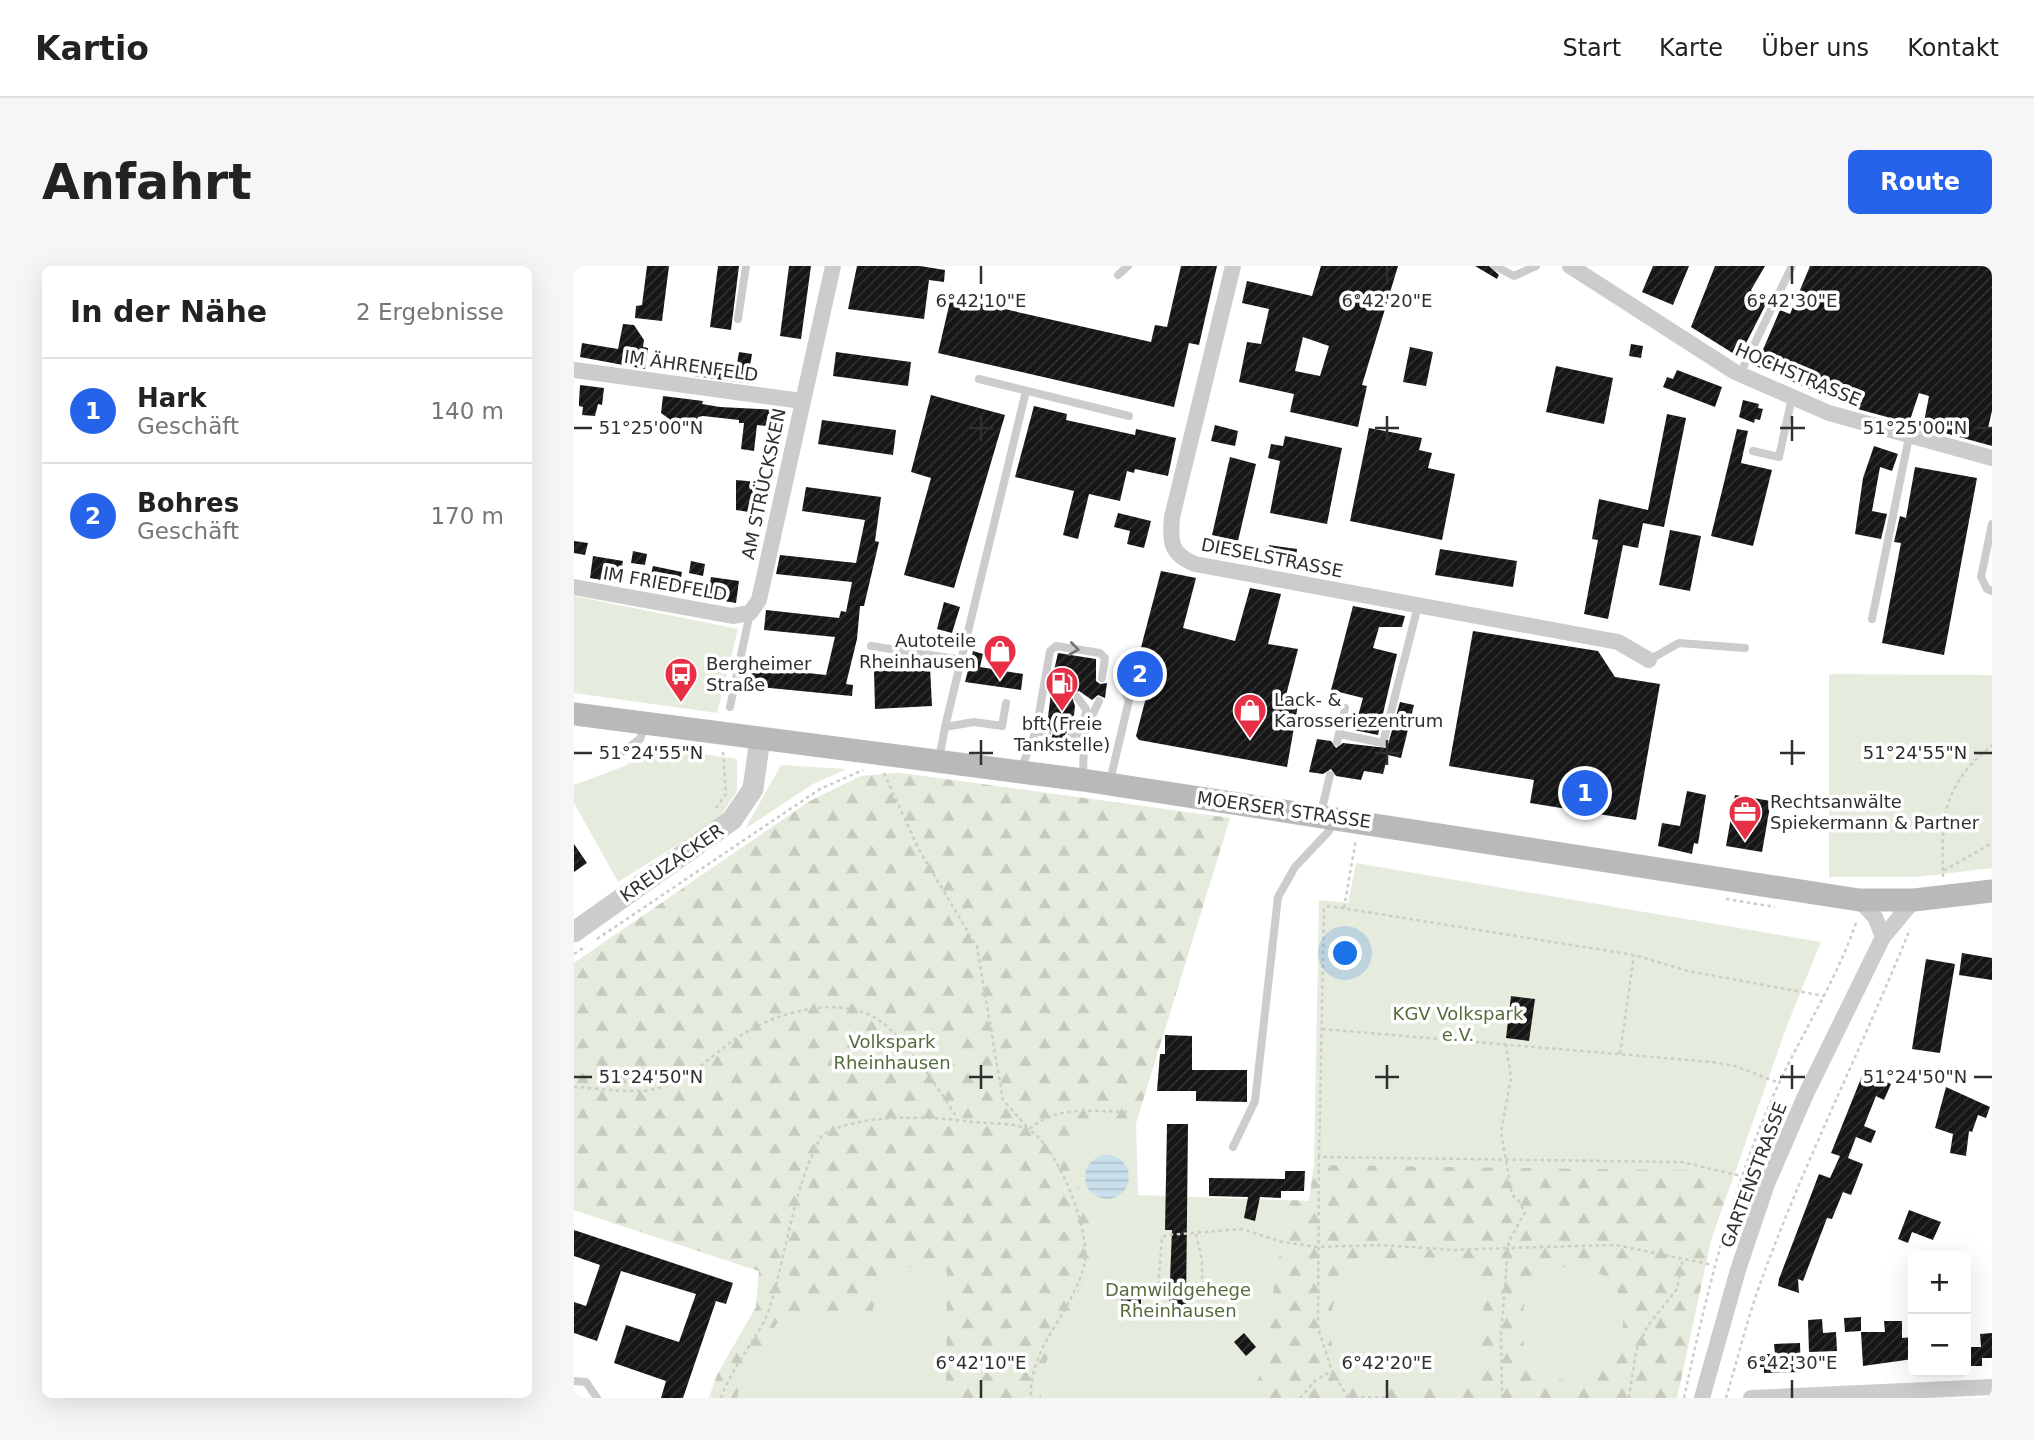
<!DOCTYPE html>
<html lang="de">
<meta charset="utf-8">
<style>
:root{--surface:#fff;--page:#f6f6f6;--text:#222;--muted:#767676;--line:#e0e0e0;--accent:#2563eb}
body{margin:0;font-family:"DejaVu Sans",sans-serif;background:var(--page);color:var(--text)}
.controls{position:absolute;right:21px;bottom:21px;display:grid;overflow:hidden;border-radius:10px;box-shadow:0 7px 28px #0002}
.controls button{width:63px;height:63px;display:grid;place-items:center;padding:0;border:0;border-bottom:2px solid var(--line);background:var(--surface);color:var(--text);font:35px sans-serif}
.you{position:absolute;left:772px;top:688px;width:24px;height:24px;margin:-18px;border:5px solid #fff;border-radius:50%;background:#1a73e8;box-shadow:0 0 0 10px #1a73e833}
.badge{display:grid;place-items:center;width:46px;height:46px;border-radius:50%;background:var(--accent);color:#fff;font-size:23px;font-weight:700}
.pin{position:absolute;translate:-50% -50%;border:4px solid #fff;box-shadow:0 2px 7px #0006}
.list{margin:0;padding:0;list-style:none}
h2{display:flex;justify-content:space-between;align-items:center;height:91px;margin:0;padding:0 28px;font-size:30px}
h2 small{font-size:23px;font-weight:400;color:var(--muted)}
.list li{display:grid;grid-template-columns:46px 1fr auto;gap:21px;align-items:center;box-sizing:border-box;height:105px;padding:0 28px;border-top:2px solid var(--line)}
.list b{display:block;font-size:26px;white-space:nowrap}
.list p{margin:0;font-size:23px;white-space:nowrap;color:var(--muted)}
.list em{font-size:23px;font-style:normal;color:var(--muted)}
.map{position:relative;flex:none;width:1418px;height:1132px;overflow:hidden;border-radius:10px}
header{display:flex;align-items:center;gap:42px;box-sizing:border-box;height:98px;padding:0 35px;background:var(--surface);border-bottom:2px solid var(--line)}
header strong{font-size:33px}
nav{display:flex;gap:38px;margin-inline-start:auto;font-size:24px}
.intro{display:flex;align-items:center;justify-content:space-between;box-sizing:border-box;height:168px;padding:0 42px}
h1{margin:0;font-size:49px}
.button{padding:18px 32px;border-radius:10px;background:var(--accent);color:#fff;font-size:24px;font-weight:700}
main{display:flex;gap:42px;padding:0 42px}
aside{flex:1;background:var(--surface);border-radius:10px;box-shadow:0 7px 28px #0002}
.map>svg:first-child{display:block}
.green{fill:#e6ecdd}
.forest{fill:url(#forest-firs);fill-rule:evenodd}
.water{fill:url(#water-rules)}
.building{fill:url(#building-hatch);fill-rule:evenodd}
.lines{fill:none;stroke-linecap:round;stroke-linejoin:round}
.path{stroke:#ccc;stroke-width:2.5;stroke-dasharray:3.5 3.5;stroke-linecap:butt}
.service{stroke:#ccc;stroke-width:8}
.minor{stroke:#ccc;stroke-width:16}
.tertiary{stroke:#ccc;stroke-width:21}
.secondary{stroke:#b9b9b9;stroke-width:23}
.oneway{stroke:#767676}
.ticks{fill:none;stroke:#2f2f2f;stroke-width:2.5}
.labels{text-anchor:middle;stroke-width:7;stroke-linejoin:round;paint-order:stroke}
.street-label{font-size:18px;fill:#2f2f2f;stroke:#fff}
.poi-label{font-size:18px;fill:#2f2f2f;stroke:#fff;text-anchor:start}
.park-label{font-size:18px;fill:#546b3c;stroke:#fff}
.ticks-label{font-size:18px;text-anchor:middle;fill:#2f2f2f;stroke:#fff;stroke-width:7;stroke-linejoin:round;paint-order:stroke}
</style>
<header>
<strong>Kartio</strong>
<nav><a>Start</a><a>Karte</a><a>Über uns</a><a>Kontakt</a></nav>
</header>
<div class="intro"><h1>Anfahrt</h1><a class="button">Route</a></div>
<main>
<aside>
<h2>In der Nähe<small>2 Ergebnisse</small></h2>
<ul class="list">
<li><span class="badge">1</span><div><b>Hark</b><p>Geschäft</p></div><em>140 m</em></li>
<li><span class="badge">2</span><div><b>Bohres</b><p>Geschäft</p></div><em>170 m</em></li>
</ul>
</aside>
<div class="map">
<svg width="1418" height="1132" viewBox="0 0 1418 1132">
<defs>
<pattern id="forest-firs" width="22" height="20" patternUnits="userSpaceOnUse" patternTransform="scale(1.75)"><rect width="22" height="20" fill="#e6ecdd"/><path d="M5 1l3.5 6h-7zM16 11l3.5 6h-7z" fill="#c6cbbe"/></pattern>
<pattern id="water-rules" width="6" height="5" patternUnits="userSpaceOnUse" patternTransform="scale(1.75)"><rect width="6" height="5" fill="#c9e0ec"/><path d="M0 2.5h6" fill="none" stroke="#adc0cb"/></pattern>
<pattern id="building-hatch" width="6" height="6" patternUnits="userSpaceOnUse" patternTransform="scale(1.75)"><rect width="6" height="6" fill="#161616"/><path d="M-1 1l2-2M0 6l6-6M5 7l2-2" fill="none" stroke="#303030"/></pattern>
</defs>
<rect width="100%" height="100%" fill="#fff"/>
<path class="green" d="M0,330L164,363L143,447L0,427Z
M1255,408L1418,409V602L1343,611H1255Z
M75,480L163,493V525L145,553L44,616L0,537V519L51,500Z
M207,499L273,503L239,518L171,563Z
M326,507L656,552L562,857L564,929L735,935L740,899L745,634L774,637L782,597L1247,676L1214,757L1137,974L1103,1132H135L143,1109L182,1041L185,1005L0,944V697L236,535L287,510Z"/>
<path class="forest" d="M326,507L656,552L562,857L536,852L499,859L492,890L502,917L515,938L516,1001L467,1107V1132H372L373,1005L308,998L298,1048L209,1049L168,1108L163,1132H135L143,1109L182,1041L185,1005L0,944V697L236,535L287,510Z
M740,899L1160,905L1137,974L1103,1132H685L684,1115L715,934L735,935ZM826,992C841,993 866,989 879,995C922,1017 914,1082 894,1116C867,1123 795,1130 773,1108C745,1078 757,1032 774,1001L800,994ZM1005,999C1043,1010 1053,1031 1048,1068C1046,1084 1045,1091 1034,1102L1016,1101L1001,1117C942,1108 942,1066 955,1018L974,1004Z"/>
<path class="water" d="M511 911a22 22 0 1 1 44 0a22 22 0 1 1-44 0Z"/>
<path class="building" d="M73,0H95L88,55L61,52L62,40L68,39Z
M144,0H165L157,64L136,61Z
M215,0H237L227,73L206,70Z
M283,0H346L371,4L370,16L355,14L350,53L274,43Z
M607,0H643L625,79L615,77L600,141L364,87L377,31L577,76L581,59L593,61Z
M747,0H824L788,119L793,120L784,161L716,146L720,128L665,116L673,76L687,78L695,43L668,37L673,15L738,30ZM729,71L755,80L746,110L721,105Z
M901,0H915L925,9L923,13Z
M1079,0H1115L1099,39L1068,26Z
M1141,0H1191L1177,24L1193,34L1192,38L1165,91L1117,61Z
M1236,0H1418V145L1414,162L1418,163V180L1349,161L1355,130L1345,127L1335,157L1280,142L1182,100L1206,44L1216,48Z
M49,58L60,59L70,74L69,81L74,82L71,103L6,91L8,77L44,83Z
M1057,78L1069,80L1067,92L1055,90Z
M836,81L859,86L852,120L829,116Z
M165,86L178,88L176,100L182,101L179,118L120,110L122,92L163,98Z
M262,86L337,96L334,120L259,110Z
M982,100L1039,112L1030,158L972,146Z
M1103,104L1148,121L1141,141L1089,121L1093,111L1099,113Z
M6,119L30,122L28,139L24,138L21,150L8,149L9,141L5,140V136Z
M357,129L431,149L380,322L330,309L357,212L337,206Z
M89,130L129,135L128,138L146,141L204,144L202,161L183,159L180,185L167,183L170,157H165V154L129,150L124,151L123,158L98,155L87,147Z
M1169,134L1185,138L1184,142L1189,143L1186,154L1181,153L1180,157L1165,151Z
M460,140L493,148L492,154L561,169L562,163L602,172L594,210L561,203L560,207L553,205L546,235L515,228L504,273L489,269L500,225L441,211Z
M1093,148L1112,152L1090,261L1069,257L1064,282L1049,279L1034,353L1010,348L1024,274L1018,273L1025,233L1074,244Z
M248,154L322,164L319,189L244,178Z
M641,159L664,165L661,180L637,175Z
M795,162L848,172L845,184L858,187L854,202L881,208L868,274L776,255Z
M1163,163L1174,165L1167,197L1198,204L1179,280L1137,270Z
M711,170L768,182L753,258L696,247L706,195L694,192L697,178L709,180Z
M1300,180L1324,188L1318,205L1306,201L1298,245L1313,248L1307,273L1281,268L1289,212Z
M656,191L682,198L664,275L638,269Z
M1341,201L1403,212L1370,389L1308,377L1327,277L1320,276L1326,250L1332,252Z
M162,214L184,216L182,229L183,235L190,236L188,248L162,244Z
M232,221L307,231L301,275L305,276L290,340H286L283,373L272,418L279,419L278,430L176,420L178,401L252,409L261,371L190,364L192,344L265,352L267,345L272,346L278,316L202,308L206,289L282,297L291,254L228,245Z
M544,247L577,255L570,282L553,278L556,265L540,261Z
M1096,264L1127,270L1116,325L1085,319Z
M0,275L14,277L11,289L0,287Z
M695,279L723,283L722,294L693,290Z
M866,283L943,295L939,321L861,309Z
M59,285L73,288L71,299L57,297Z
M19,290L49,295L45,317L16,312Z
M117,295L131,298L129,310L115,307Z
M79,300L108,306L104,328L74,322Z
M587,305L622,312L609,362L661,375L676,322L707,328L694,378L724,383L710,437L724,439L713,501L565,474L562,470L576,416L559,412Z
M137,311L165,315L162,337L133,332Z
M370,336L386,341L378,367L363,363Z
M779,340L831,350L828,361H805L799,382L823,388L804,469L780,464L789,432L757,424Z
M899,365L1024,385L1041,411L1086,418L1062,554L956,537L960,514L875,500Z
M399,385L409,388L406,401L449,408L447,424L391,416Z
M484,387L522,393V415L526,418L533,417L531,432L524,429L518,434L505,425L497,428L501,440L500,449L493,455L498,462L491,468L493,475L489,481L492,487L474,484L479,467L473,460L479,409Z
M356,401L358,440L301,443L300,405Z
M826,436L840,439L827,492L814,489L809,508L790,505L787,514L762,510L757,503L749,508L735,506L743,473L757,475L762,482L769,477L813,482Z
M1113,525L1132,529L1124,578L1120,577L1118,588L1084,580L1088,557L1106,560Z
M1161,529L1197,535L1188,586L1152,580Z
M0,578L13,597L0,606Z
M1388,687L1418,692V714L1385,709Z
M1352,693L1381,698L1366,787L1338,783Z
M937,730L961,733L955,775L932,772Z
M591,769L618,770V804H673V836L622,835V825H583L586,788H591Z
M1290,805L1317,818L1310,834L1302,830L1290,860L1302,865L1297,877L1282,871L1274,892L1289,898L1277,929L1269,926L1258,953L1253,952L1229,1015L1224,1013L1225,1027L1204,1020L1205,1013L1245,908L1256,912L1266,890L1257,887Z
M1372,821L1416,841L1412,852L1404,849L1398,866L1395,865L1392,890L1376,887L1379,868L1361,862Z
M593,858H614L612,1041L595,1040L598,964H591Z
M711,905H731L730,925H707V932L686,931L681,955L670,952L674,931L635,930V912L711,913Z
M1335,944L1367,956L1359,974L1338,966L1334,977L1324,973Z
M0,964L159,1017L152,1038L142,1035L109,1132H87L92,1115L40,1097L52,1059L105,1076L122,1028L47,1005L23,1075L0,1067V1036L12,1040L26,999L0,990Z
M547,1033H567V1050H547Z
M1287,1051V1065L1271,1066L1270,1052Z
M1248,1053L1249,1067L1262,1066L1263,1085L1235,1086L1234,1054Z
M1310,1055H1328V1072L1339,1071V1093L1289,1100L1287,1066H1311Z
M670,1067L682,1081L672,1090L660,1076Z
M1418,1067V1092H1408V1100H1394L1393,1081H1407L1406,1068Z
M1226,1077L1227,1106L1190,1107V1101H1185L1184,1088H1201L1200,1078Z"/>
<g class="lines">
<path class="path" d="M310,507L344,582L403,681L429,834L455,863C485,838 520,846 557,846
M142,542L152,528L149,486
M1369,605C1367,547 1371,518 1418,479
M1369,611V605L1418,577
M1152,633L1201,641
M770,642L782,573
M23,673L246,523L289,504
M0,688L9,682
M748,763L1138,796L1161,800L1205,817
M1046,788L1060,689
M0,821C26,822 61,829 85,822C118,813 138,788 166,770C201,747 263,728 303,753C329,768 367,826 383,852
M745,891L750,642L755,640L1060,689L1114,705L1250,730
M622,968L628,994V1050L582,1051L588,971L594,969L668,963L708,976L743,981L807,979L880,984L934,982L935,975L951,946L944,934L938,929L927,866L937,812L932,778
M773,1131L824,1132
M147,1132C159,1098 186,1070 196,1041C213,985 219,922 248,869C285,847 357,850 399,856C415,858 444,856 457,865C485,885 518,966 510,1000C499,1045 454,1083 457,1132
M726,1132L742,1114L758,1105
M774,1132L758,1105L744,1062L745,891L1108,896L1180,913
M928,1132L927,1068L934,982L1042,979L1139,999
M1055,1132L1062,1085L1073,1061L1103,1023L1109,993
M1110,1132C1133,1024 1159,918 1205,817C1231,762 1264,711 1283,654
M1152,1132C1164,1092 1174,1049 1189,1010C1232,892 1289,780 1336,663"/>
<path class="service" d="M921,0L940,10L962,0
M544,9L554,0
M164,53L172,0
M1166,108L1218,0
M405,113L555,150
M1179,185L1205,191L1218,131
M1418,258L1407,311L1413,323L1418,325
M1298,353L1335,171
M297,380L389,394
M1075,394L1105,377L1171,382
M503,431L512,443L510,472
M156,441L176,347
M511,450H518L525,435
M499,456L511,457
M371,461L452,125
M462,465L476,385L482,380L526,387L531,392L528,412
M765,468L809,477L844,340
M497,470L510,472L509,511
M460,476L471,478
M763,476L771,442
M495,481L512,484
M40,492L66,473L71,460
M365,494L371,461L400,456L428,460L432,437
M447,503L462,465L473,467
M536,515L555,434L549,422L552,411
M747,547L756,509
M659,881L681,835L704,631L721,601L755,565L757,554
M0,1115L12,1116L23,1132"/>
<path class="minor" d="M659,0L598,251C596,276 596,288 621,298L1044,376L1075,394
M996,0L1161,106L1255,147L1418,192
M0,104L228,135
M0,321L159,350L176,347L185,334L259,0
M1285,634L1301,651L1309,671
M1128,1132L1164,1004L1193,918L1232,828L1309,671L1340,634
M1177,1132L1418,1121"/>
<path class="tertiary" d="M0,666L158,554L179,523L186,472"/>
<path class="secondary" d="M0,448L509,514L1285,634H1340L1418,625"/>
</g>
<defs><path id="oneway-chevron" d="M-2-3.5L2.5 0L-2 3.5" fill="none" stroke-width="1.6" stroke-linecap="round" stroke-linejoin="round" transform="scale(1.75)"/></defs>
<use class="oneway" href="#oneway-chevron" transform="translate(500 383) rotate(8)"/>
<path class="ticks" d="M407,0V18M813,0V18M1218,0V18M407,150V175M813,150V175M1218,150V175M0,162H18M395,162H419M801,162H825M1206,162H1231M1400,162H1418M407,474V499M813,474V499M1218,474V499M0,487H18M395,487H419M801,487H825M1206,487H1231M1400,487H1418M407,799V823M813,799V823M1218,799V823M0,811H18M395,811H419M801,811H825M1206,811H1231M1400,811H1418M407,1114V1132M813,1114V1132M1218,1114V1132"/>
<defs>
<symbol id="shop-pin" viewBox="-11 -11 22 30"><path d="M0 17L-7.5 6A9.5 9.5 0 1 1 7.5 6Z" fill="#e73045" stroke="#fff"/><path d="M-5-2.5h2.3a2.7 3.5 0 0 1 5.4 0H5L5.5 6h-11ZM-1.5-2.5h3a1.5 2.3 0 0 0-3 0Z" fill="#fff"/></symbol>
<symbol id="bus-pin" viewBox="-11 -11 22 30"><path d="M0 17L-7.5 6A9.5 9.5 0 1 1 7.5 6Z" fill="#e73045" stroke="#fff"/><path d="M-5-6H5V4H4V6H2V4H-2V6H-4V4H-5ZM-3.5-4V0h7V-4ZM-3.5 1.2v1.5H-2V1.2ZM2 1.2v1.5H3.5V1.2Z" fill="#fff"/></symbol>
<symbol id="fuel-pin" viewBox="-11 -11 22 30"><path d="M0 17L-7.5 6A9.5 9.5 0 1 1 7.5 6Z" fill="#e73045" stroke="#fff"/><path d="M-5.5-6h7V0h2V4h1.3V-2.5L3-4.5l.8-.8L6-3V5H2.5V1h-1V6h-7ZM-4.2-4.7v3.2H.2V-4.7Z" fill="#fff"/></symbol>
<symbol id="office-pin" viewBox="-11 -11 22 30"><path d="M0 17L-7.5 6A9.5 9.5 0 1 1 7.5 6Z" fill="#e73045" stroke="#fff"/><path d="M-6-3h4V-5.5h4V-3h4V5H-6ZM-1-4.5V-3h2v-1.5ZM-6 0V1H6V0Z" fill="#fff"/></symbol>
</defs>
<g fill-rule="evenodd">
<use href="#shop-pin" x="407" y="366" width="38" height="52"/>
<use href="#bus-pin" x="88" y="389" width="38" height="52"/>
<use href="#fuel-pin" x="469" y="398" width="38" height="52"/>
<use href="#shop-pin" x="657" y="425" width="38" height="52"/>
<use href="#office-pin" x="1152" y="527" width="38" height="52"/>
</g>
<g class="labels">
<g class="street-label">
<text transform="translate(117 100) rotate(8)" y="6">IM ÄHRENFELD</text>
<text transform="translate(1224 109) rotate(23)" y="6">HOCHSTRASSE</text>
<text transform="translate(190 218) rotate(-78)" y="6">AM STRÜCKSKEN</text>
<text transform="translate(698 292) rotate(11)" y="6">DIESELSTRASSE</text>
<text transform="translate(91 318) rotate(10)" y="6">IM FRIEDFELD</text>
<text transform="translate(710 544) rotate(8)" y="6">MOERSER STRASSE</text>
<text transform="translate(98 597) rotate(-35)" y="6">KREUZACKER</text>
<text transform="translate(1180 909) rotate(-69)" y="6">GARTENSTRASSE</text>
</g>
<g class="poi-label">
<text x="402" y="381" text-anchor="end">Autoteile<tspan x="402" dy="21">Rheinhausen</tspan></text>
<text x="132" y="404">Bergheimer<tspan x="132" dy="21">Straße</tspan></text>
<text x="700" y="440">Lack- &amp;<tspan x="700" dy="21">Karosseriezentrum</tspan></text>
<text x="488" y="464" text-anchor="middle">bft (Freie<tspan x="488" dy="21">Tankstelle)</tspan></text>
<text x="1196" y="542">Rechtsanwälte<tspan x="1196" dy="21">Spiekermann &amp; Partner</tspan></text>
</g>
<g class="park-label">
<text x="884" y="754">KGV Volkspark<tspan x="884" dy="21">e.V.</tspan></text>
<text x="318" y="782">Volkspark<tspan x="318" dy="21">Rheinhausen</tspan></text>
<text x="604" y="1030">Damwildgehege<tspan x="604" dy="21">Rheinhausen</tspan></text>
</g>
</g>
<g class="ticks-label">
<text x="407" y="41">6°42'10"E</text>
<text x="813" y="41">6°42'20"E</text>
<text x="1218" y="41">6°42'30"E</text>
<text x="77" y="168">51°25'00"N</text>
<text x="1341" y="168">51°25'00"N</text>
<text x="77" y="493">51°24'55"N</text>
<text x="1341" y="493">51°24'55"N</text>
<text x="77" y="817">51°24'50"N</text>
<text x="1341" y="817">51°24'50"N</text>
<text x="407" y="1103">6°42'10"E</text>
<text x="813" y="1103">6°42'20"E</text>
<text x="1218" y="1103">6°42'30"E</text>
</g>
</svg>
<div class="controls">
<button>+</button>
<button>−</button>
</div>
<div class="you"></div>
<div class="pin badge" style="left:1011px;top:527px">1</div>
<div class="pin badge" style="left:566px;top:408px">2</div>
</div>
</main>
